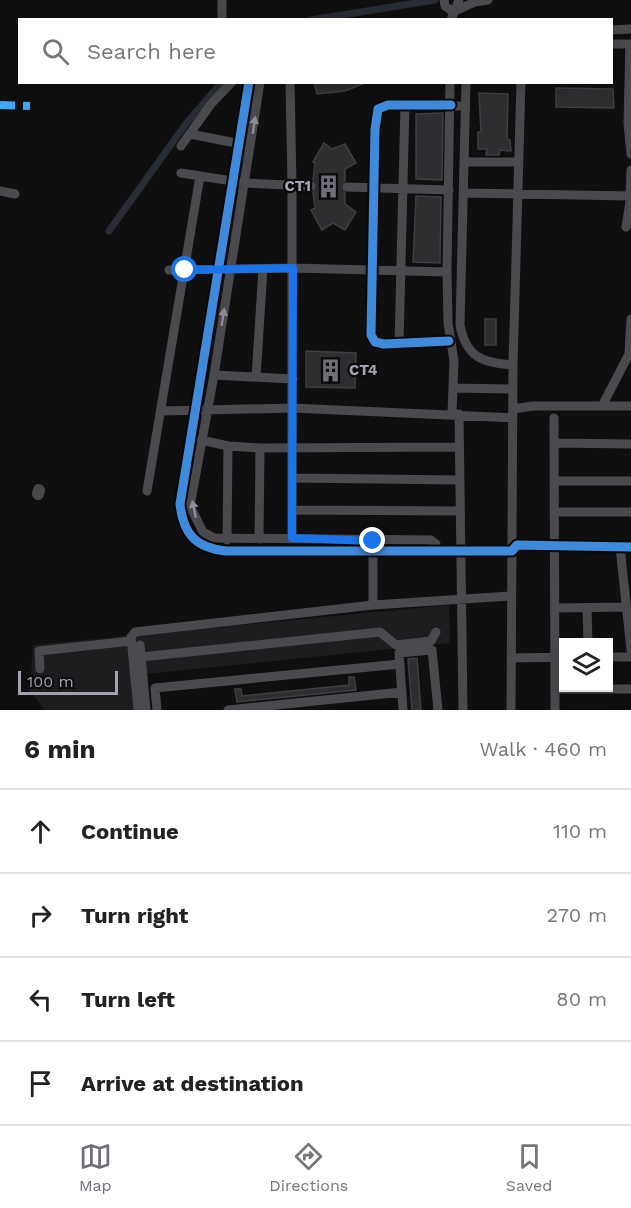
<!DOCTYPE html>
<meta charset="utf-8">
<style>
:root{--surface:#fff;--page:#f2f2f2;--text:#222;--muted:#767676;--line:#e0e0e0;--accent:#6e6f78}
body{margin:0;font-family:"Work Sans",sans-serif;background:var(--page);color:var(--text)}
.controls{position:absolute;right:18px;bottom:18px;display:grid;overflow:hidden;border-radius:0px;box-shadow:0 3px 15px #0003}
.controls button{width:54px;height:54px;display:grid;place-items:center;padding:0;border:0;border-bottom:2px solid var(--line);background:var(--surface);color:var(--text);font:30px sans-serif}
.scale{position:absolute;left:18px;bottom:15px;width:100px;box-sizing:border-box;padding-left:6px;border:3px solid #a1a3b0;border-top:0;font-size:16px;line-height:21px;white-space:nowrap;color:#a1a3b0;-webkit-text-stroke:4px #0a0a0b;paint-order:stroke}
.stop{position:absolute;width:18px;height:18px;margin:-14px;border:4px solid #1a73e8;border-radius:50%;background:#fff}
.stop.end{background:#1a73e8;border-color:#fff;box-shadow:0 2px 6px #0008}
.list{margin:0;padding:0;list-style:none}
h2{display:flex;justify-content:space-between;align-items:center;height:78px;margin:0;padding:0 24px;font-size:26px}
h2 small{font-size:20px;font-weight:400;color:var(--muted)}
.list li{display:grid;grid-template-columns:39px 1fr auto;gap:18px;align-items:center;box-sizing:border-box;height:84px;padding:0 24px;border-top:2px solid var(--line)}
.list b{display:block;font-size:22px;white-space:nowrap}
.list em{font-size:20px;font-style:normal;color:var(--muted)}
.icon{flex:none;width:33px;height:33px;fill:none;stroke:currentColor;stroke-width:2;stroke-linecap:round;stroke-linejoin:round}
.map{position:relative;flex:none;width:631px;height:710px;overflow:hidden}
.search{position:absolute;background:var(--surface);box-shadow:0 3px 15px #0003;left:18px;right:18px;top:18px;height:66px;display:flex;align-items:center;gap:15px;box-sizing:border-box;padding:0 21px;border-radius:0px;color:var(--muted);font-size:22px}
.sheet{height:414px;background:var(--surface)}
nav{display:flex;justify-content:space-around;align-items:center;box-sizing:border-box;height:84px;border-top:2px solid var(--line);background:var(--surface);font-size:16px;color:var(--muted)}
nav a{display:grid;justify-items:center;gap:3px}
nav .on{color:var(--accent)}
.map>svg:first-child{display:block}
.built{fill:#1d1c1e}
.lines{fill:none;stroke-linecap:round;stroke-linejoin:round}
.canal{stroke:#282c34;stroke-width:7}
.building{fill:#2e2e30;stroke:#3f3f43;stroke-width:1.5}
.minor-tunnel{stroke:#2c2d30;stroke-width:9;stroke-dasharray:9 4.5;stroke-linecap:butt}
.minor{stroke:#4a4a4e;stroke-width:9}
.major{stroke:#47474a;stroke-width:12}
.quiet{stroke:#3fa9f5;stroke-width:8;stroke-dasharray:15 8;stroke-linecap:butt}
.cycleway-casing{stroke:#0a0a0b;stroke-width:13}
.cycleway{stroke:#408adc;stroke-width:9}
.oneway{fill:#8b8d98}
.route{stroke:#1a73e8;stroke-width:8}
.labels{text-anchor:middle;stroke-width:4.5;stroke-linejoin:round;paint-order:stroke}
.poi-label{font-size:15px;font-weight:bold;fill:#a1a3b0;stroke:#0a0a0b;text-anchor:end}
</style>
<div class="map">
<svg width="631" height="710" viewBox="0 0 631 710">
<rect width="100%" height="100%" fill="#0f0f10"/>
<path class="built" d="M449,605L450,643L147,674L150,710H45L30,691L33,645Z"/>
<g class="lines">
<path class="canal" d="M311,20L435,0
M109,231L185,125L222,82"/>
</g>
<path class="building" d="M314,82H365V83L345,91L317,94Z
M556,88L613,89L614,108L556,107Z
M479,93L508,94L507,139L510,140L511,151L500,150L499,155H486L487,149H478V132H481Z
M443,113L442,180L416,179V114Z
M324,143L332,149L345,144L356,163L345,169V181L340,186L345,193V204L356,212L345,230L333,223L322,230L311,210L315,208L313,192L318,186L313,180L315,163L313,162Z
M416,196L441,197L440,263L413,262Z
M485,319H496V345H485Z
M306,351L356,353L355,388L306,387Z
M417,658L421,710H412L408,659Z
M349,677H354L356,690L237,702L235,689H241L242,696L349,685Z"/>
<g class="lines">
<path class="minor-tunnel" d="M311,186L347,187"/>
<path class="minor" d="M222,0V20
M444,0L445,6L453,12
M453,12L475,2L488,0
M451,20L459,0
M612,30L631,29
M612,44H631
M630,44L628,123L631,154
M249,82L180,504C183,534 196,548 226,551H512L517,545L631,547
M260,82L214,375L190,506L203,532L214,538L431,540L436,544V551
M290,82L292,186V538
M450,82L447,272L448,323L454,361L452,413
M466,82L460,325C466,357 482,363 513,365
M190,134L241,144
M181,146L211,104L232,82
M464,162H518
M181,173L245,183L311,186
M347,187L449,190
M0,191L15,194
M464,193L630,196L631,170
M626,227L631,196
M169,270L293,268L447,272
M449,341L384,344L375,342L371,335L375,129L377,114L382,106H465
M399,344L405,104
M214,375L293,379
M256,377L263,269
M453,388L513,389
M602,406L629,354L631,319
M513,409L533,406H631
M162,411L292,408L513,418
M459,414L463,710
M554,418L555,710
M201,440L228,446L260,448L459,447
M554,443L631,444
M293,478L459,480
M554,481H631
M147,491L200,176
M293,510L460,511
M554,512H631
M259,539L260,448
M227,540L228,446
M373,546V605
M620,547L631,650
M555,608L626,607
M587,608L588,642
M140,645L146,710
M141,657L380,632L396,645L431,641L436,632
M608,657H631
M511,658L564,657
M40,669L39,651L131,641
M555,689H631
M138,710L131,637L135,632L373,605L511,596
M157,710L155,688L400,664
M228,710L402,692
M403,710L399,653L432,650L438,710
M511,710L513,365L521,82"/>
<path class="major" d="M38,494L39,490"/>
<path class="quiet" d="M0,105L30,106"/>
<defs>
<path id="cycleway" d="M249,82L180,504C183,534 196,548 226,551H512L517,545L631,547
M449,341L384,344L375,342L371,335L375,129L378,109L388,105H451"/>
</defs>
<use href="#cycleway" class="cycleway-casing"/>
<use href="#cycleway" class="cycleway"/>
</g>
<defs><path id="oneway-solid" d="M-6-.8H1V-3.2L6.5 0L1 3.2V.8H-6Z" transform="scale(1.5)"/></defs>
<g class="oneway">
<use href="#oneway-solid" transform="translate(254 125) rotate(-82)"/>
<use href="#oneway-solid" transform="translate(223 317) rotate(-81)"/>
<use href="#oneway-solid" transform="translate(194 509) rotate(-102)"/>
</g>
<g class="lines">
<path class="route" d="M185,270L293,268L292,538L373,541"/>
</g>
<defs>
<symbol id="building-bare" viewBox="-9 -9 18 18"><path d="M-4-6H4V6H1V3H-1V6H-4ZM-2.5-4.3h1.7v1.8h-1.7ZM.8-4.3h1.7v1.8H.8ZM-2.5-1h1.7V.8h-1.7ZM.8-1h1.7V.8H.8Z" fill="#6e6f78" stroke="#0a0a0b" stroke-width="2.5" paint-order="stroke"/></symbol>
</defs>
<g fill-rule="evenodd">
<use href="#building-bare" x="312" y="170" width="33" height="33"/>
<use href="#building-bare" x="314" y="354" width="33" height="33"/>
</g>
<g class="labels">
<g class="poi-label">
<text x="311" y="191">CT1</text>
<text x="349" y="375" text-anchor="start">CT4</text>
</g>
</g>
</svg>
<div class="controls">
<button><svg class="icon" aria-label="layers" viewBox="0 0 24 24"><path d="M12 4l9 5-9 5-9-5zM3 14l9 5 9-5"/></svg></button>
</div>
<div class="scale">100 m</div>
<div class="stop" style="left:185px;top:270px"></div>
<div class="stop end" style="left:373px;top:541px"></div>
<div class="search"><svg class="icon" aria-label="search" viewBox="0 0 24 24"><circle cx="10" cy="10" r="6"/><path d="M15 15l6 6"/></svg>Search here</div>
</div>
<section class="sheet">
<h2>6 min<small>Walk · 460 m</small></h2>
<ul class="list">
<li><svg class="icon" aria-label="ahead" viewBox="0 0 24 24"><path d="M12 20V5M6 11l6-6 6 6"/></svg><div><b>Continue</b></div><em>110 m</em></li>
<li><svg class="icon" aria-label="right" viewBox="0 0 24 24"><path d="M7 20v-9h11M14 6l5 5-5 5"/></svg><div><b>Turn right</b></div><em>270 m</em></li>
<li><svg class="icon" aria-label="left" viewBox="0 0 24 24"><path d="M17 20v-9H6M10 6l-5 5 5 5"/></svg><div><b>Turn left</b></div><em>80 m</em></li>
<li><svg class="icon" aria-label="arrive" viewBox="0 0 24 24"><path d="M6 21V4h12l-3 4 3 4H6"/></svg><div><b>Arrive at destination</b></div></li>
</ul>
</section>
<nav>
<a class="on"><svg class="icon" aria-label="map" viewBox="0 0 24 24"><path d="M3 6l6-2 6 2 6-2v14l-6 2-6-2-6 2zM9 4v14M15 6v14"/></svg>Map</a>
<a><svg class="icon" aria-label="directions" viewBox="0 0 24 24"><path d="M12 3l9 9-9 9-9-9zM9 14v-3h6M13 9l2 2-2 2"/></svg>Directions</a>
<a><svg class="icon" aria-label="saved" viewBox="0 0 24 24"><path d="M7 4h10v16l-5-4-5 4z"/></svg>Saved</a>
</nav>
